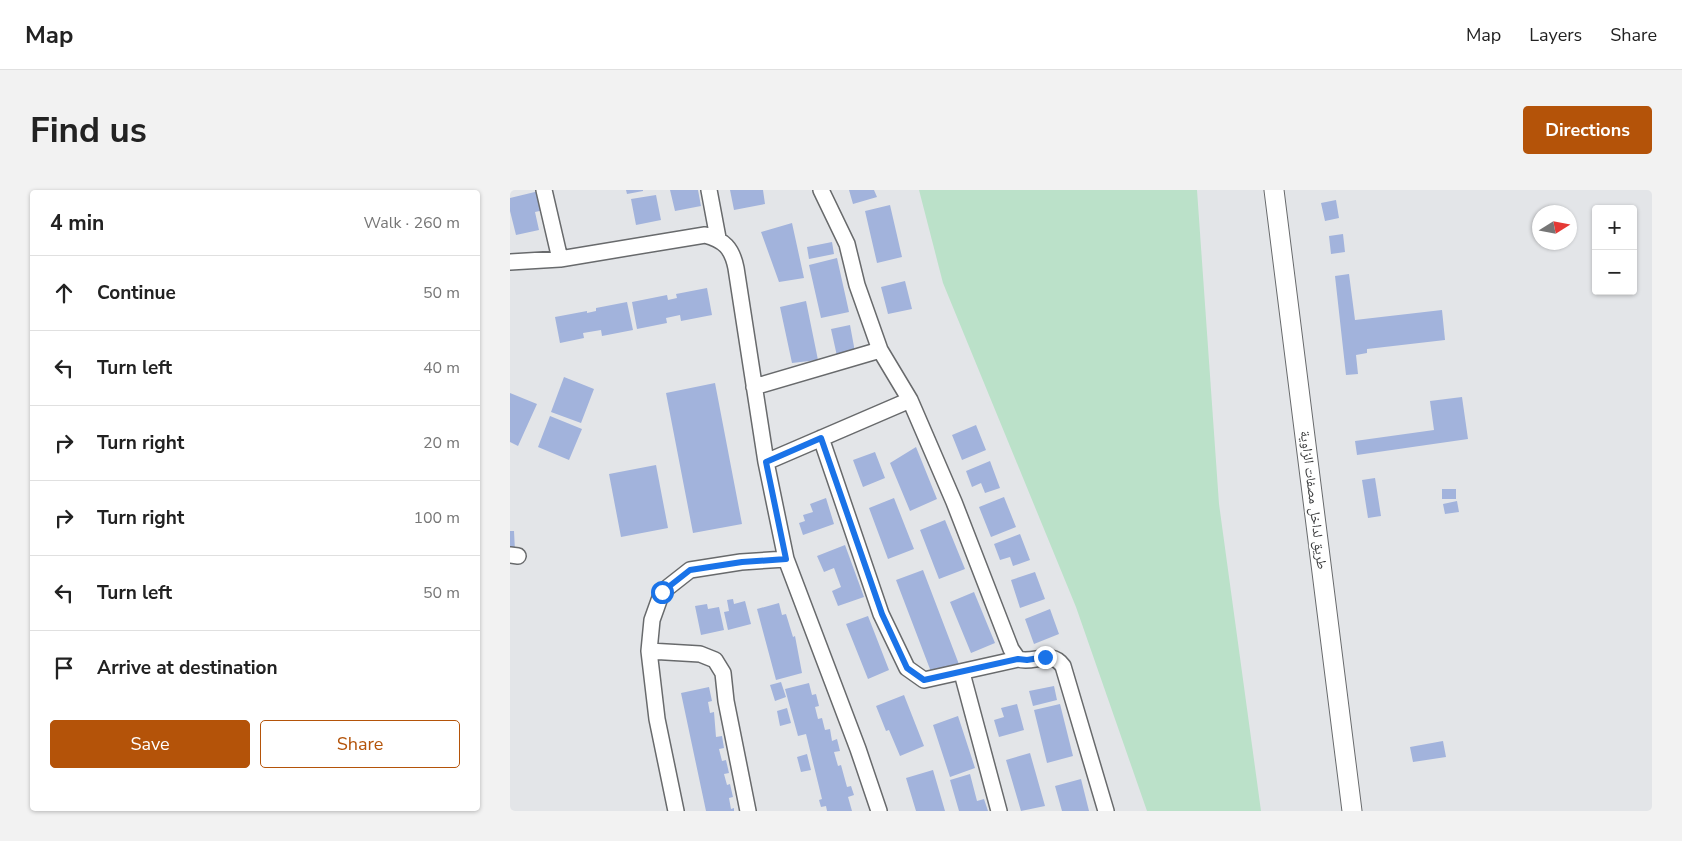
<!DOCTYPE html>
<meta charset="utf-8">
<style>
:root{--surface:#fff;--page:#f2f2f2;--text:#222;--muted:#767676;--line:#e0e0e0;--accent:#b45309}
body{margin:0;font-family:"Nunito Sans","Noto Naskh Arabic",sans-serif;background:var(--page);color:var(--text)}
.controls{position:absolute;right:15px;top:15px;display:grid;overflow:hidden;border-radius:5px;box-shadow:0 1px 4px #0004}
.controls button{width:45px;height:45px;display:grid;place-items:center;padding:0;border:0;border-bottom:1px solid var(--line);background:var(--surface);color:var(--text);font:25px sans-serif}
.compass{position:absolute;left:1022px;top:15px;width:45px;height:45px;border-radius:50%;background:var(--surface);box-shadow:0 1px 4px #0004;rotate:79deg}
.stop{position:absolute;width:15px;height:15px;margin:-11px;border:4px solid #1a73e8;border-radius:50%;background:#fff}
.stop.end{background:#1a73e8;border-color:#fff;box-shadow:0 1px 5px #0008}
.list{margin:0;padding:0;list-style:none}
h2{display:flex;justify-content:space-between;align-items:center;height:65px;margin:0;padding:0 20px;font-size:21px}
h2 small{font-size:16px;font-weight:400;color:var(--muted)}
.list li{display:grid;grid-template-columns:32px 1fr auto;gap:15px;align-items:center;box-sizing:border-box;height:75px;padding:0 20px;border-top:1px solid var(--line)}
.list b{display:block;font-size:19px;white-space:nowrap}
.list em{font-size:16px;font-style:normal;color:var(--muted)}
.actions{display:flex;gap:10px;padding:15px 20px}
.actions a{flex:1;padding:11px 0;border:1px solid var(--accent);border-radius:5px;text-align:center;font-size:18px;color:var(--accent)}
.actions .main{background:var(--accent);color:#fff}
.icon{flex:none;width:28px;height:28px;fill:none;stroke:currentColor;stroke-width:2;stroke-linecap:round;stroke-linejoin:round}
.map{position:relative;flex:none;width:1142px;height:621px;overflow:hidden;border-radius:5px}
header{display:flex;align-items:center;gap:30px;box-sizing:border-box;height:70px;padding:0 25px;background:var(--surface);border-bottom:1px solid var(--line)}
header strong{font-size:24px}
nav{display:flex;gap:28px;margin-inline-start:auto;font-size:18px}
.intro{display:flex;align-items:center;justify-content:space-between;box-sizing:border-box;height:120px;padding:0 30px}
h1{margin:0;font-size:35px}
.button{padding:12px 22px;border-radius:5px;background:var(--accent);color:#fff;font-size:18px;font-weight:700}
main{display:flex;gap:30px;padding:0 30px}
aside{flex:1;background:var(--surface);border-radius:5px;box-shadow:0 1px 4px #0004}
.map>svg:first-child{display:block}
.green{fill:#bbe1c9}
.building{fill:#a2b3dc}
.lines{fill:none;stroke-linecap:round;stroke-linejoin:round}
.minor-casing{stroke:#686a6c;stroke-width:18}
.tertiary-casing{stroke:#686a6c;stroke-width:21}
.minor{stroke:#fff;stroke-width:15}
.tertiary{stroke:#fff;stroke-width:19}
.route{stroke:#1a73e8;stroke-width:6}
.labels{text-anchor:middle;stroke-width:4;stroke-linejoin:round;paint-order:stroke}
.street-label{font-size:14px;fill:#3b3c3d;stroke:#fff}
</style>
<header>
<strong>Map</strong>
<nav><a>Map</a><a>Layers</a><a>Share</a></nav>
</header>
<div class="intro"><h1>Find us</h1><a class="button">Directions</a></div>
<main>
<aside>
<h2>4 min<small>Walk · 260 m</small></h2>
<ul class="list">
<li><svg class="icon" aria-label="ahead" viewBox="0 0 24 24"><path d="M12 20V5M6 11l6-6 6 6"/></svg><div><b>Continue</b></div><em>50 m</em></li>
<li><svg class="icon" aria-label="left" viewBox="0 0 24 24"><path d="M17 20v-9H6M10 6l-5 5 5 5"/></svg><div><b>Turn left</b></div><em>40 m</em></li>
<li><svg class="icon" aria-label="right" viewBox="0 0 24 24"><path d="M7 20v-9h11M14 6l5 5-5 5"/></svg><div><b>Turn right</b></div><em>20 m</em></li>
<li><svg class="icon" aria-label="right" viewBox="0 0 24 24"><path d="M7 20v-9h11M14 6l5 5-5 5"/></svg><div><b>Turn right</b></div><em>100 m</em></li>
<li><svg class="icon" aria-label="left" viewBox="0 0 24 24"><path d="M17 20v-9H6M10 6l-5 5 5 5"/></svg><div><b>Turn left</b></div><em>50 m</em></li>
<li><svg class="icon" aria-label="arrive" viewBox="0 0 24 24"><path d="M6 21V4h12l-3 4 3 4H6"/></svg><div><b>Arrive at destination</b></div></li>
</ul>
<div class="actions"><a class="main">Save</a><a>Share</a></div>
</aside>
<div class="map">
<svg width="1142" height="621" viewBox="0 0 1142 621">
<rect width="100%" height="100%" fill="#e3e5e8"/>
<path class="green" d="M409,0H687L709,314L751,621H637L566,417L433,93Z"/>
<path class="building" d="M116,0H133V1L117,4Z
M160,0H188L191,16L165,21Z
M220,0H253L255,14L224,20Z
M339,0H364L367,7L343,14Z
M29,1L34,20L25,22L29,40L6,45L0,21V8Z
M146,5L151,30L126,35L121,9Z
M826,10L829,28L815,31L811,13Z
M380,15L392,67L367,73L355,21Z
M282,33L294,88L269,92L251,42Z
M833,44L835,62L821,64L819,46Z
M322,52L324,64L299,69L297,57Z
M327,68L339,122L311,128L299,75Z
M839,84L845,130L932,120L935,150L857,159V163L846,165L848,184L836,185L825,86Z
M395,91L402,119L378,124L371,97Z
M197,98L202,125L171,131L170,125L156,128L157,133L127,139L122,112L157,105L158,110L167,108L166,104Z
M296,111L308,170L282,173L270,117Z
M117,112L123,140L92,146L91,140L73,143L74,148L50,153L45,127L77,121V123L86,121V118Z
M340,135L345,162L327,166L321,139Z
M54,187L84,199L71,233L41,222Z
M205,193L232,334L183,343L156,203Z
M0,203L27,214L8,256L0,252Z
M952,207L958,249L847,265L845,251L924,240L920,211Z
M40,226L72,239L59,270L28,257Z
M466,235L476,260L452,270L442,245Z
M406,257L427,309L400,321L380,273Z
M365,262L375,288L353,297L343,270Z
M480,271L490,298L475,303L471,293L462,297L456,281Z
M146,275L158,338L111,347L99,284Z
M865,288L871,326L858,328L852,290Z
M932,299H946V309H932Z
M494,307L506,337L481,347L469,317Z
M316,308L324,334L293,345L289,333L295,331L293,325L303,322L300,314Z
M384,308L404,359L378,369L359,318Z
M947,311L949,322L935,324L933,314Z
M435,330L455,379L429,389L410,340Z
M0,341H4L5,361L0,362Z
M510,344L520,370L503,376L500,367L490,370L484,354Z
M335,355L354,407L328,416L322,401L331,397L324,378L314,382L307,366Z
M413,380L450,477L423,487L386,390Z
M525,382L535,409L510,418L501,390Z
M464,402L485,453L461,463L440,412Z
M223,409L224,414L235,411L241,434L218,440L214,422L219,421L217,410Z
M269,413L272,425L276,424L283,447L285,446L292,483L266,490L247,419Z
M197,414L198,419L209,417L214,440L191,445L185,416Z
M540,419L549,444L524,454L515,429Z
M358,426L379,480L358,489L336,434Z
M271,492L276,507L265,511L260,495Z
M299,493L302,505L306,504L309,516L305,517L308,529L312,528L315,540L320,539L322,551L327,549L330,561L324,562L328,576L331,575L337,597L341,596L344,605L338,607L342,621H317L316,616L311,617L309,610L312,609L296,544L288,546L275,499Z
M544,496L547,510L523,516L519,501Z
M199,497L202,511L198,512L200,523L204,522L206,547L212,546L214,558L209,559L212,571L216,570L219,583L214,584L217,595L220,594L223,607L219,608L221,619L224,618V621H196L171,503Z
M394,505L414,556L390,566L379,540L376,541L366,516Z
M507,514L514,540L489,547L484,530L494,527L491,518Z
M550,514L563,566L537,573L524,520Z
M277,518L281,533L270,536L267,521Z
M448,526L465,578L440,587L423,535Z
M933,551L936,567L903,572L900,557Z
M520,563L535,616L511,621L496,570Z
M297,564L301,580L291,582L287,567Z
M423,580L435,621H406L396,588Z
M460,584L467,611L474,609L478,621H449L440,590Z
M571,589L579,621H552L545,596Z"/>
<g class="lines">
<defs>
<path id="minor" d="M34,0L50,69
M199,0L208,48
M311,0L337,54L347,95L370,160L400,210L444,312L501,459L508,469C524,474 541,459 553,476L596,621
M0,72L50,69L195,45C214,50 222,58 226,78L256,272L276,369L348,559L369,621
M244,197L370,160
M311,248L371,424L397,478L414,490L508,469
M256,272L400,210
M0,365L8,366
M139,461L190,464L205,470L213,483L216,511L238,621
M452,483L489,621
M166,621L147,529L139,461L142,430L152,402L180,380L231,372L276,369"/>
<path id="tertiary" d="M764,0L842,621"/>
</defs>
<use href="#minor" class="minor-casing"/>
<use href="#tertiary" class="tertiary-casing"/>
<use href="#minor" class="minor"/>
<use href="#tertiary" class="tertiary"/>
</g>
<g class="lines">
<path class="route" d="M152,402L180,380L232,372L276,369L256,272L311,248L372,424L397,478L414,490L508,469L517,470L535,467"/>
</g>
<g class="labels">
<g class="street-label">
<text transform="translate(804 310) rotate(83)" y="5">طريق لداخل مصفات الزاوية</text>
</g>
</g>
</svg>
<div class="controls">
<button>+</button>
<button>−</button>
</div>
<svg class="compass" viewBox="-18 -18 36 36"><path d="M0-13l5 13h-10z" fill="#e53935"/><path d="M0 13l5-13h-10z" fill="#767676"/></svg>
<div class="stop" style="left:152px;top:402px"></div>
<div class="stop end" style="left:535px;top:467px"></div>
</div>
</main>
